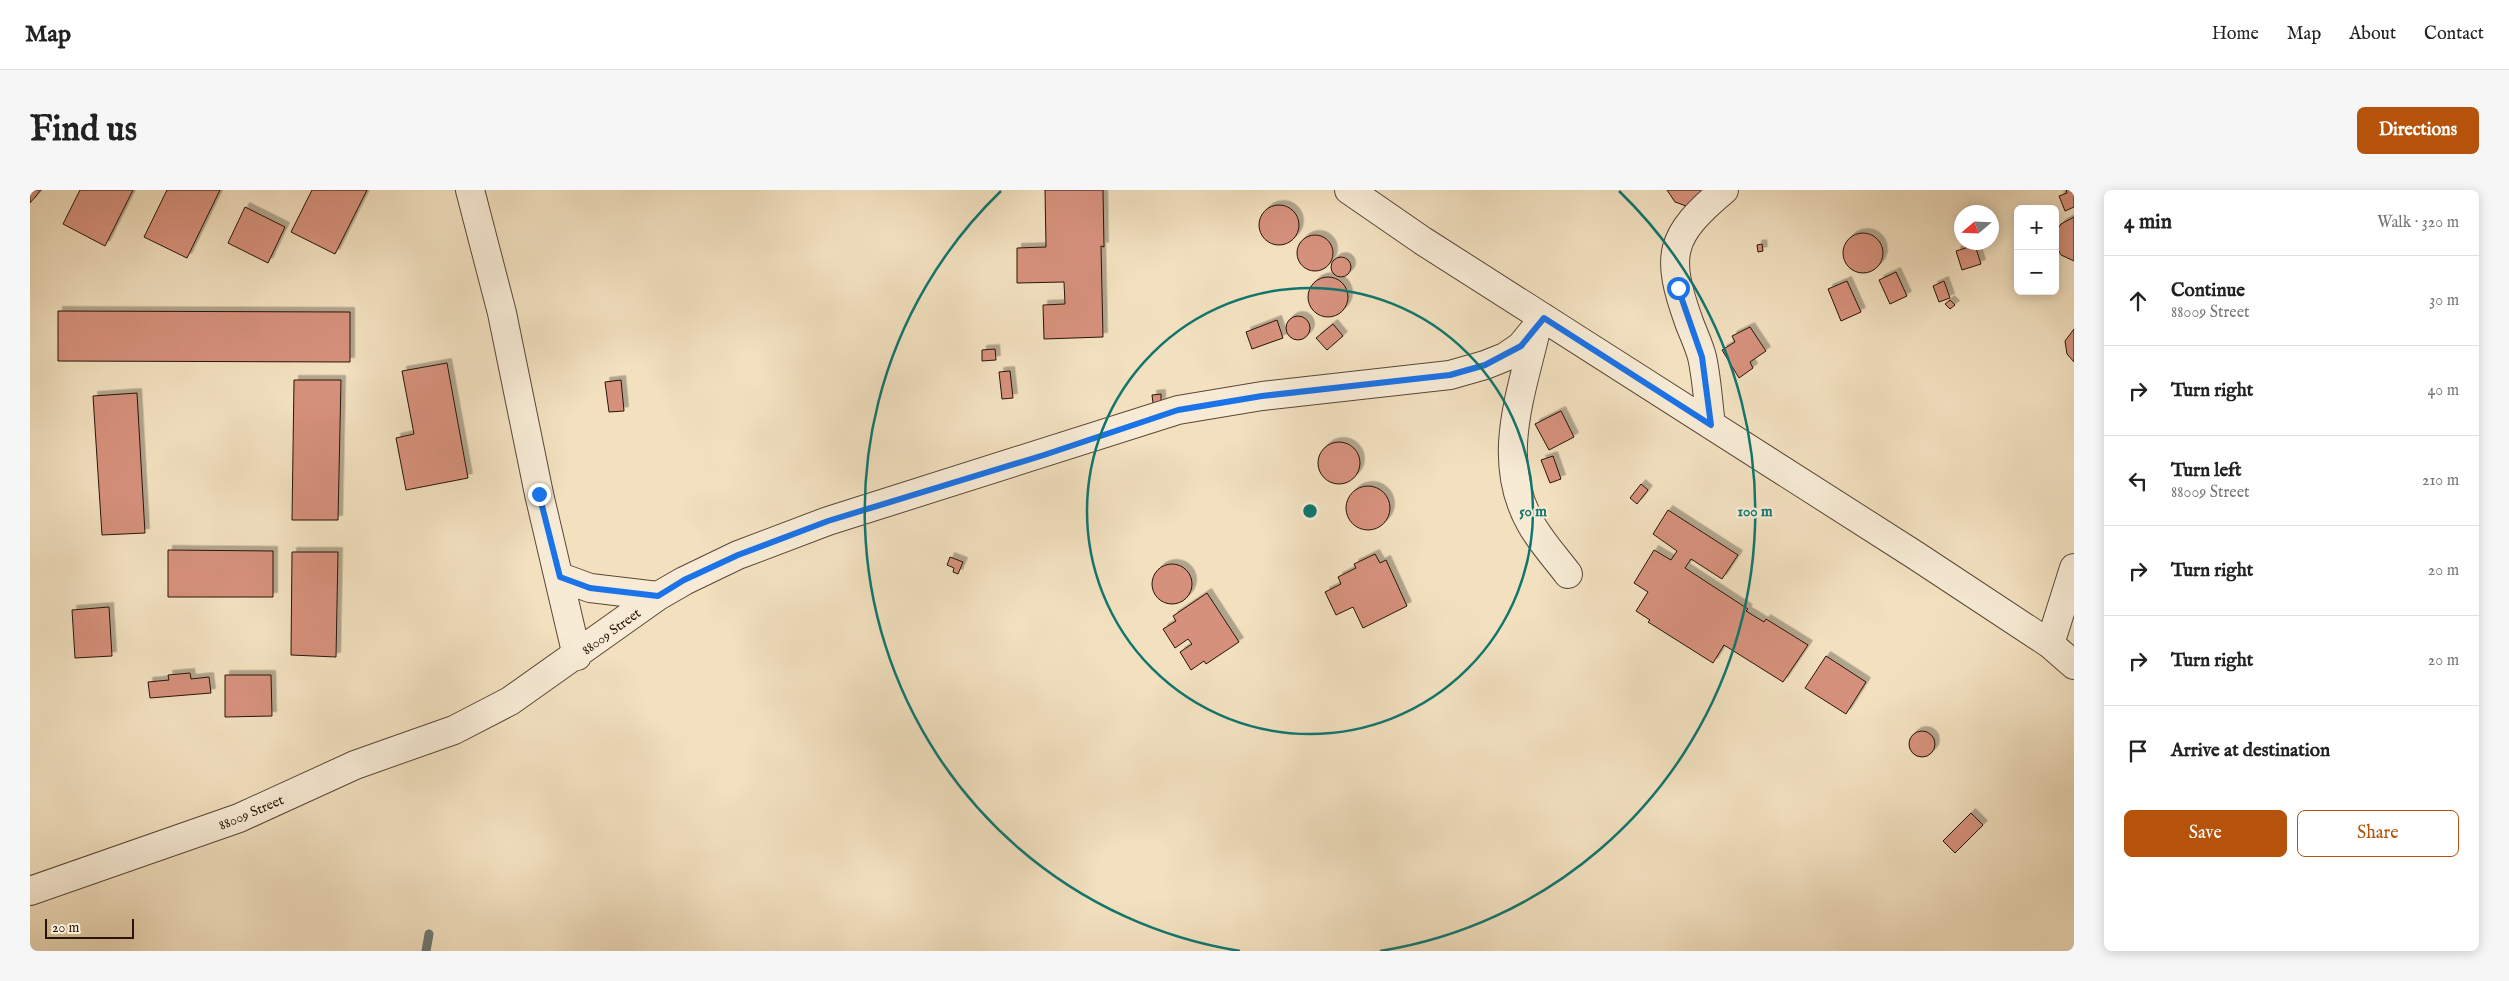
<!DOCTYPE html>
<meta charset="utf-8">
<style>
:root{--surface:#fff;--page:#f6f6f6;--text:#222;--muted:#767676;--line:#e0e0e0;--accent:#b45309}
body{margin:0;font-family:"IM FELL English",serif;background:var(--page);color:var(--text)}
.controls{position:absolute;right:15px;top:15px;display:grid;overflow:hidden;border-radius:8px;box-shadow:0 2px 12px #0003}
.controls button{width:45px;height:45px;display:grid;place-items:center;padding:0;border:0;border-bottom:1px solid var(--line);background:var(--surface);color:var(--text);font:25px sans-serif}
.compass{position:absolute;left:1924px;top:15px;width:45px;height:45px;border-radius:50%;background:var(--surface);box-shadow:0 2px 12px #0003;rotate:251deg}
.scale{position:absolute;left:15px;bottom:12px;width:89px;box-sizing:border-box;padding-left:5px;border:2px solid #281408;border-top:0;font-size:14px;line-height:18px;white-space:nowrap;color:#281408;-webkit-text-stroke:4px #f7ebd5;paint-order:stroke}
.stop{position:absolute;width:15px;height:15px;margin:-11px;border:4px solid #1a73e8;border-radius:50%;background:#fff}
.stop.end{background:#1a73e8;border-color:#fff;box-shadow:0 1px 5px #0008}
.list{margin:0;padding:0;list-style:none}
h2{display:flex;justify-content:space-between;align-items:center;height:65px;margin:0;padding:0 20px;font-size:21px}
h2 small{font-size:16px;font-weight:400;color:var(--muted)}
.list li{display:grid;grid-template-columns:32px 1fr auto;gap:15px;align-items:center;box-sizing:border-box;height:90px;padding:0 20px;border-top:1px solid var(--line)}
.list b{display:block;font-size:19px;white-space:nowrap}
.list p{margin:0;font-size:16px;white-space:nowrap;color:var(--muted)}
.list em{font-size:16px;font-style:normal;color:var(--muted)}
.actions{display:flex;gap:10px;padding:15px 20px}
.actions a{flex:1;padding:11px 0;border:1px solid var(--accent);border-radius:8px;text-align:center;font-size:18px;color:var(--accent)}
.actions .main{background:var(--accent);color:#fff}
.icon{flex:none;width:28px;height:28px;fill:none;stroke:currentColor;stroke-width:2;stroke-linecap:round;stroke-linejoin:round}
.map{position:relative;flex:none;width:2044px;height:761px;overflow:hidden;border-radius:8px}
header{display:flex;align-items:center;gap:30px;box-sizing:border-box;height:70px;padding:0 25px;background:var(--surface);border-bottom:1px solid var(--line)}
header strong{font-size:24px}
nav{display:flex;gap:28px;margin-inline-start:auto;font-size:18px}
.intro{display:flex;align-items:center;justify-content:space-between;box-sizing:border-box;height:120px;padding:0 30px}
h1{margin:0;font-size:35px}
.button{padding:12px 22px;border-radius:8px;background:var(--accent);color:#fff;font-size:18px;font-weight:700}
main{display:flex;gap:30px;padding:0 30px}
aside{flex:1;background:var(--surface);border-radius:8px;box-shadow:0 2px 12px #0003}
.map>svg:first-child{display:block}
.lines{fill:none;stroke-linecap:round;stroke-linejoin:round}
.stream{stroke:#6e7872;stroke-width:9}
.building{fill:#d6917c;stroke:#281408;filter:url(#shadow)}
.minor-casing{stroke:#5a4736;stroke-width:30}
.minor{stroke:#f7ebd5;stroke-width:28}
.route{stroke:#1a73e8;stroke-width:6}
.ring{fill:none;stroke:#0f766e;stroke-width:2.5}
.labels{text-anchor:middle;stroke-width:4.5;stroke-linejoin:round;paint-order:stroke}
.street-label{font-size:14px;fill:#281408;stroke:#f7ebd5}
.centre{fill:#0f766e;stroke:#f7ebd5;stroke-width:2.5}
.ring-label{font-size:15px;text-anchor:middle;font-weight:bold;fill:#0f766e;stroke:#f7ebd5;stroke-width:4.5;stroke-linejoin:round;paint-order:stroke}
</style>
<header>
<strong>Map</strong>
<nav><a>Home</a><a>Map</a><a>About</a><a>Contact</a></nav>
</header>
<div class="intro"><h1>Find us</h1><a class="button">Directions</a></div>
<main>
<div class="map">
<svg width="2044" height="761" viewBox="0 0 2044 761">
<defs>
<filter id="shadow"><feDropShadow dx="4.5" dy="-4.5" stdDeviation="0" flood-color="#0004"/></filter>
</defs>
<rect width="100%" height="100%" fill="#f2e0bf"/>
<filter id="stains"><feTurbulence type="fractalNoise" baseFrequency=".004" numOctaves="4"/><feColorMatrix values="0 0 0 0 .2 0 0 0 0 .09 0 0 0 0 .02 0 0 0 .5 -.17"/></filter>
<radialGradient id="worn" r=".72"><stop offset=".6" stop-color="#630" stop-opacity="0"/><stop offset="1" stop-color="#630" stop-opacity=".3"/></radialGradient>
<g class="lines">
<path class="stream" d="M396,761L399,744"/>
</g>
<path class="building" d="M0,0H11L0,13Z
M50,0H103L75,56L33,34Z
M137,0H190L157,68L114,47Z
M282,0H337L305,64L261,42Z
M1015,0H1073L1074,57L1071,56L1073,147L1014,149L1013,115L1035,114L1034,92L987,93V58L1016,57Z
M1637,0H1675L1662,15L1656,16L1645,12Z
M2036,0H2044V17L2035,21L2029,6L2037,3Z
M1229 35a20 20 0 1 1 40 0a20 20 0 1 1-40 0Z
M215,17L255,37L238,73L198,53Z
M2044,27V71L2031,65L2025,54L2027,40L2031,34Z
M1813 63a20 20 0 1 1 40 0a20 20 0 1 1-40 0Z
M1267 63a18 18 0 1 1 36 0a18 18 0 1 1-36 0Z
M1732,54L1733,61L1728,62L1727,55Z
M1945,55L1951,74L1932,80L1926,61Z
M1301 77a10 10 0 1 1 20 0a10 10 0 1 1-20 0Z
M1866,82L1877,106L1860,114L1849,90Z
M1278 107a20 20 0 1 1 40 0a20 20 0 1 1-40 0Z
M1817,91L1831,122L1811,131L1798,99Z
M1914,91L1920,108L1909,112L1903,96Z
M1920,110L1925,115L1920,119L1915,114Z
M28,121L320,122V172L28,171Z
M1256 138a12 12 0 1 1 24 0a12 12 0 1 1-24 0Z
M1247,130L1253,148L1222,159L1216,142Z
M1303,134L1313,146L1297,160L1286,148Z
M1720,137L1736,161L1720,172L1723,178L1709,188L1692,160L1705,152L1702,146Z
M2044,139V172L2037,164L2035,151Z
M965,159L966,170L952,171V160Z
M417,173L438,288L376,300L366,248L384,244L372,181Z
M980,181L983,208L972,209L969,182Z
M264,190H311L308,330H262Z
M591,190L594,221L579,222L575,192Z
M107,203L115,343L72,345L63,206Z
M1131,204V213H1123L1122,205Z
M1531,221L1544,247L1519,260L1505,234Z
M1288 273a21 21 0 1 1 42 0a21 21 0 1 1-42 0Z
M1523,266L1531,289L1520,293L1511,270Z
M1611,294L1618,300L1607,314L1600,308Z
M1316 318a22 22 0 1 1 44 0a22 22 0 1 1-44 0Z
M1638,320L1708,365L1692,389L1661,369L1655,378L1718,419L1716,421L1734,432L1736,429L1778,455L1753,492L1694,455L1683,473L1618,432L1620,430L1606,421L1618,402L1604,393L1624,360L1641,370L1647,361L1623,344Z
M138,360L243,361V407H138Z
M262,362H308L306,467L261,465Z
M1345,364L1350,373L1356,370L1377,416L1333,438L1323,417L1306,425L1295,402L1311,394L1308,387L1326,378L1324,374Z
M920,367L933,372L928,384L923,382L924,378L917,375Z
M1122 394a20 20 0 1 1 40 0a20 20 0 1 1-40 0Z
M1177,403L1209,452L1176,474L1174,471L1161,480L1150,462L1162,454L1158,449L1145,458L1133,439L1146,431L1143,426Z
M79,417L82,466L45,468L42,420Z
M1796,466L1836,492L1816,524L1775,498Z
M160,483L161,489L179,487L181,503L120,508L118,492L139,490L138,485Z
M195,485H241L242,526L195,527Z
M1879 554a13 13 0 1 1 26 0a13 13 0 1 1-26 0Z
M1941,623L1953,635L1925,663L1913,651Z"/>
<g class="lines">
<defs>
<path id="minor" d="M440,0L472,123L509,304L547,466
M1319,0L1393,51L1885,365L2020,454L2044,475
M1506,140C1491,205 1465,271 1501,334C1511,352 1526,368 1538,384
M1681,235C1678,213 1677,189 1672,167C1669,155 1663,143 1659,132C1635,65 1639,46 1694,0
M530,387L560,398L628,406
M2020,454L2044,378
M0,701L209,628L325,575L424,540L480,511L628,406L654,391L708,365L798,331L1148,220L1232,206L1420,185L1455,175L1475,167L1491,156L1514,128"/>
</defs>
<use href="#minor" class="minor-casing"/>
<use href="#minor" class="minor"/>
</g>
<g class="lines">
<path class="route" d="M509,304L530,387L560,398L628,406L654,390L708,365L798,331L1014,265L1148,220L1232,206L1420,185L1455,175L1491,156L1514,128L1681,235L1672,167L1648,98"/>
</g>
<g class="ring">
<circle cx="1280" cy="321" r="223"/>
<path d="M1210 761A445 445 0 0 1 971 1M1589 1A445 445 0 0 1 1350 761"/>
</g>
<g class="labels">
<g class="street-label">
<text transform="translate(581 441) rotate(-36)" y="5">88009 Street</text>
<text transform="translate(221 622) rotate(-23)" y="5">88009 Street</text>
</g>
</g>
<circle cx="1280" cy="321" r="8" class="centre"/>
<g class="ring-label">
<text x="1503" y="326">50 m</text>
<text x="1725" y="326">100 m</text>
</g>
<rect width="100%" height="100%" filter="url(#stains)"/>
<rect width="100%" height="100%" fill="url(#worn)"/>
</svg>
<div class="controls">
<button>+</button>
<button>−</button>
</div>
<svg class="compass" viewBox="-18 -18 36 36"><path d="M0-13l5 13h-10z" fill="#e53935"/><path d="M0 13l5-13h-10z" fill="#767676"/></svg>
<div class="scale">20 m</div>
<div class="stop" style="left:1648px;top:98px"></div>
<div class="stop end" style="left:509px;top:304px"></div>
</div>
<aside>
<h2>4 min<small>Walk · 320 m</small></h2>
<ul class="list">
<li><svg class="icon" aria-label="ahead" viewBox="0 0 24 24"><path d="M12 20V5M6 11l6-6 6 6"/></svg><div><b>Continue</b><p>88009 Street</p></div><em>30 m</em></li>
<li><svg class="icon" aria-label="right" viewBox="0 0 24 24"><path d="M7 20v-9h11M14 6l5 5-5 5"/></svg><div><b>Turn right</b></div><em>40 m</em></li>
<li><svg class="icon" aria-label="left" viewBox="0 0 24 24"><path d="M17 20v-9H6M10 6l-5 5 5 5"/></svg><div><b>Turn left</b><p>88009 Street</p></div><em>210 m</em></li>
<li><svg class="icon" aria-label="right" viewBox="0 0 24 24"><path d="M7 20v-9h11M14 6l5 5-5 5"/></svg><div><b>Turn right</b></div><em>20 m</em></li>
<li><svg class="icon" aria-label="right" viewBox="0 0 24 24"><path d="M7 20v-9h11M14 6l5 5-5 5"/></svg><div><b>Turn right</b></div><em>20 m</em></li>
<li><svg class="icon" aria-label="arrive" viewBox="0 0 24 24"><path d="M6 21V4h12l-3 4 3 4H6"/></svg><div><b>Arrive at destination</b></div></li>
</ul>
<div class="actions"><a class="main">Save</a><a>Share</a></div>
</aside>
</main>
